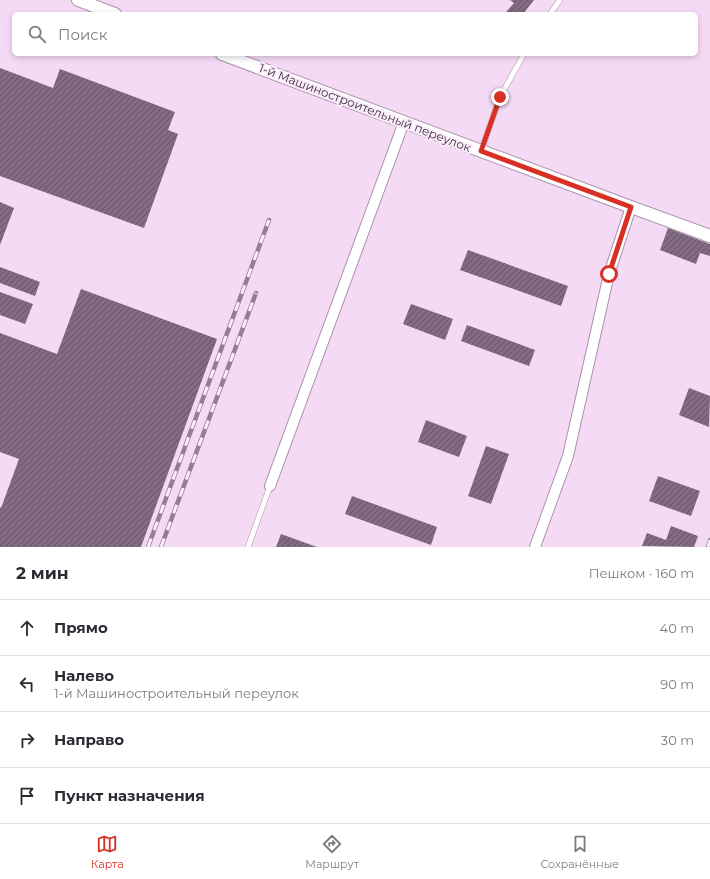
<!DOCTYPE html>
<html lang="ru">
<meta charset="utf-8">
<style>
:root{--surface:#fff;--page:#f2f2f3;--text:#2b2b33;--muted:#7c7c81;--line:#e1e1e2;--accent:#d93025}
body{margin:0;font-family:Montserrat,sans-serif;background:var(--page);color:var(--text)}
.stop{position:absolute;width:12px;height:12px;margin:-9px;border:3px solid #d93025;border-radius:50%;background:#fff}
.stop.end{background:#d93025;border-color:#fff;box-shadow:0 1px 4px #0008}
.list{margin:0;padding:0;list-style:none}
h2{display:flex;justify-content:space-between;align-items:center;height:52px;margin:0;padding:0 16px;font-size:17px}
h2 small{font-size:13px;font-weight:400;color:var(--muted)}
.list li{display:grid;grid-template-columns:26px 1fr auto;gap:12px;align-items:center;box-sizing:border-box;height:56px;padding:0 16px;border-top:1px solid var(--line)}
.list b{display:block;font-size:15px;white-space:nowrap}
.list p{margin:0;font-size:13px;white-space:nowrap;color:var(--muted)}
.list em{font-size:13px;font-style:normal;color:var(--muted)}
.icon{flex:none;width:22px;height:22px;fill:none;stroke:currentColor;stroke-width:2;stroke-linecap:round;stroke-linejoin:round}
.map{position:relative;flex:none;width:710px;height:547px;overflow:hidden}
.search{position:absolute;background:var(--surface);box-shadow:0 2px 6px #0003;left:12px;right:12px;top:12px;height:44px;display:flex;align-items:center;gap:10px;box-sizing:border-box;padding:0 14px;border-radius:6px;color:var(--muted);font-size:15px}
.sheet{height:276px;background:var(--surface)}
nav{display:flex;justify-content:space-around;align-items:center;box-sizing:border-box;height:56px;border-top:1px solid var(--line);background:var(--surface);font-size:11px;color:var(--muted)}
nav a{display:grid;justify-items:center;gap:2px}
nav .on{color:var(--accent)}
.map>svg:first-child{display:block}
.building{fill:url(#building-hatch)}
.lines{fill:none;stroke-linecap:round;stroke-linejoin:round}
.service-casing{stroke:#aa92ab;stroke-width:6}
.minor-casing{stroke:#aa92ab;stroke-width:12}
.tertiary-casing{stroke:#aa92ab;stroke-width:14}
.service{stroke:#fff;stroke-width:5}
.minor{stroke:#fff;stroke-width:10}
.tertiary{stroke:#fff;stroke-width:12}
.rail-casing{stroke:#928092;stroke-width:4.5}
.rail{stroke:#fcecfc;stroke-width:3;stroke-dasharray:9;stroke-linecap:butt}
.route{stroke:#d93025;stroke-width:5}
.labels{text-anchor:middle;stroke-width:4;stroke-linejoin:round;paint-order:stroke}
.street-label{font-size:12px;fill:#3e343e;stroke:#fcecfc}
</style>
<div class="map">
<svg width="710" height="547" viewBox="0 0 710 547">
<defs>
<pattern id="building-hatch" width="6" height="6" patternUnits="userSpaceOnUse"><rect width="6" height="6" fill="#826b83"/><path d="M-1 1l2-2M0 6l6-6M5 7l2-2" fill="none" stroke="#665467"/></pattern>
</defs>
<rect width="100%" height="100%" fill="#f5daf5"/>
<path class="building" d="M510,0H534L523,14H510L506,12L514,3Z
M0,68L53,88L60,69L175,112L168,130L178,134L144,228L0,176Z
M0,202L14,208L0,245Z
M668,228L710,244V256L700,253L696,264L660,250Z
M468,250L568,286L561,306L460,270Z
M0,267L40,282L35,296L0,283Z
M81,289L217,339L141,547H0V507L1,508L19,459L0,452V333L57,354Z
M0,292L33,304L25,324L0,315Z
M411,304L453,319L445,340L403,324Z
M467,325L535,350L529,366L461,341Z
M689,388L710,396L709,427L679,415Z
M426,420L467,436L459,457L418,442Z
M486,446L509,454L491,504L468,496Z
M658,476L700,491L691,516L649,501Z
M352,496L437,527L431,545L345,514Z
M671,526L698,536L694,547L642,546L647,533L666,540Z
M281,534L317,547H276Z"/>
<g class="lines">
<defs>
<path id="service" d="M550,14L560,0
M481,151L500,97L524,54
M248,547L270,486"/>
<path id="minor" d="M270,486L404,122
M535,547L568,456L609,274L631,207"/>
<path id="tertiary" d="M78,0L115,14
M222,54L631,207L710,236"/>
</defs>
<use href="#service" class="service-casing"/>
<use href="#minor" class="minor-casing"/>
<use href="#tertiary" class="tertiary-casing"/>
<use href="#service" class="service"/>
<use href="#minor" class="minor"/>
<use href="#tertiary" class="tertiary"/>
<defs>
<path id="rail" d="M148,547L269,220
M161,547L256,293
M708,547L710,540"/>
</defs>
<use href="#rail" class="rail-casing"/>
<use href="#rail" class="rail"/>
</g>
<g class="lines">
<path class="route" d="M500,97L481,151L631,207L609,274"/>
</g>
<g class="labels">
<g class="street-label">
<text transform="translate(365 108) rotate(21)" y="4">1-й Машиностроительный переулок</text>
</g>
</g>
</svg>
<div class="stop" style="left:609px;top:274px"></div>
<div class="stop end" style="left:500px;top:97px"></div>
<div class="search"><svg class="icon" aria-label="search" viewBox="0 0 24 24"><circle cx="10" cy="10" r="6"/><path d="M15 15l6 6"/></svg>Поиск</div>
</div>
<section class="sheet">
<h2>2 мин<small>Пешком · 160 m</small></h2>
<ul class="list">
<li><svg class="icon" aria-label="ahead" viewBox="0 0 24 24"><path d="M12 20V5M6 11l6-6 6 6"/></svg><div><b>Прямо</b></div><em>40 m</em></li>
<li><svg class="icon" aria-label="left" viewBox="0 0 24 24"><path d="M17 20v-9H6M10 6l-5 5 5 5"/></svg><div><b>Налево</b><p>1-й Машиностроительный переулок</p></div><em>90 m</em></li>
<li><svg class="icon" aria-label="right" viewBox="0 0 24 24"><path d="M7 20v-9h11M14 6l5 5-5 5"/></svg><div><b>Направо</b></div><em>30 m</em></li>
<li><svg class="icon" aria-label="arrive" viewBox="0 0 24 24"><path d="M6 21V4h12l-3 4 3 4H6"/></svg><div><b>Пункт назначения</b></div></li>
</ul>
</section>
<nav>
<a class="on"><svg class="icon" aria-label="map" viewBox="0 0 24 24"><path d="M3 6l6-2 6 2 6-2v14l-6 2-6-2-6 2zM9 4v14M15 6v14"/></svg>Карта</a>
<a><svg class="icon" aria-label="directions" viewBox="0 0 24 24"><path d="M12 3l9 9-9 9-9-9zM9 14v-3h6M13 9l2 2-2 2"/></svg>Маршрут</a>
<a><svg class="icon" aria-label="saved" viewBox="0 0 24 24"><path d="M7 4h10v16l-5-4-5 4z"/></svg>Сохранённые</a>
</nav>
